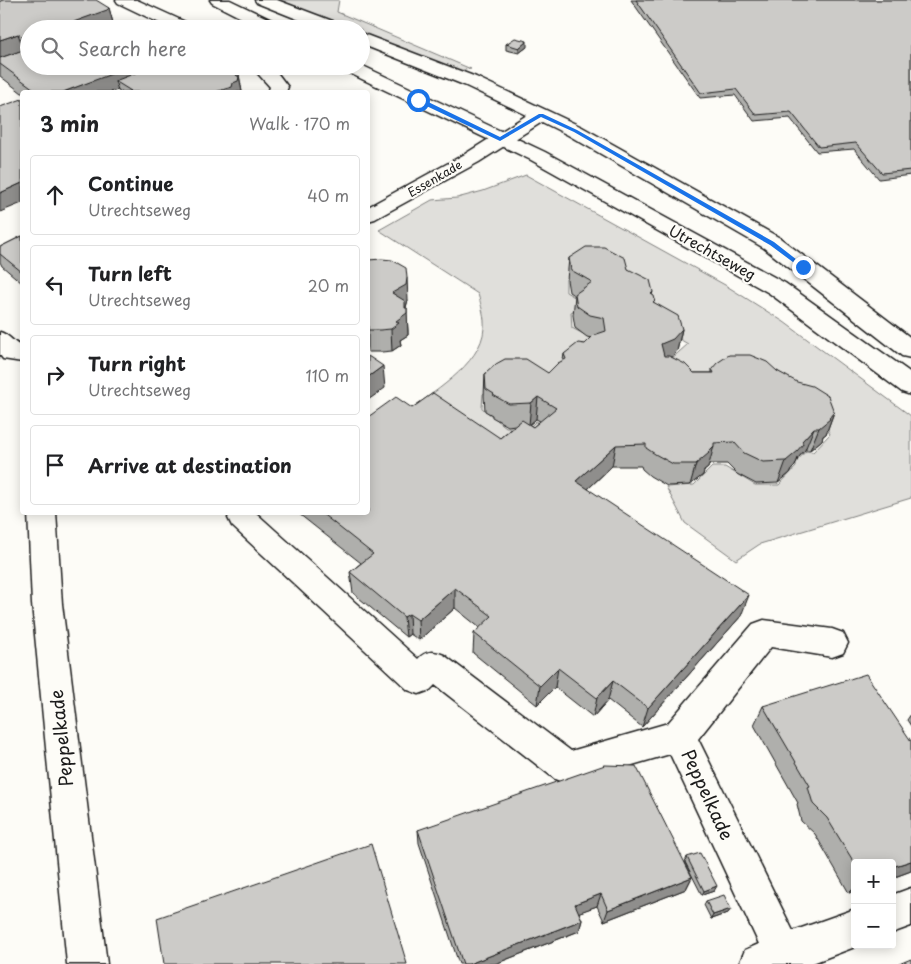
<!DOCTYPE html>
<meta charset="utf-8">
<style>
:root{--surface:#fff;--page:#f6f6f6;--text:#202124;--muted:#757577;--line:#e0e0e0}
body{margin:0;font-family:"Playpen Sans",sans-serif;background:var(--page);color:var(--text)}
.controls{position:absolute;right:15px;bottom:15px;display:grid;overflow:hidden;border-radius:5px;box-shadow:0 2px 12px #0003}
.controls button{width:45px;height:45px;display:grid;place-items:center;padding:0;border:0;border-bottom:1px solid var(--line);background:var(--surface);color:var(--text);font:25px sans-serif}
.stop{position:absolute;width:15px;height:15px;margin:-11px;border:4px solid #1a73e8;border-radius:50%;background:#fff}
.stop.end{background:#1a73e8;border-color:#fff;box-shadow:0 1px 5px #0008}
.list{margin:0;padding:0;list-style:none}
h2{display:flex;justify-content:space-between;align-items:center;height:65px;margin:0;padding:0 20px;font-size:21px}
h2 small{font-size:16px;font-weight:400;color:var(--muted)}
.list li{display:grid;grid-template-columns:32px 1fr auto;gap:15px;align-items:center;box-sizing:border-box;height:80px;margin:0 10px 10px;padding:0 10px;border:1px solid var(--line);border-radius:5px}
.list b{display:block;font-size:19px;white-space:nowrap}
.list p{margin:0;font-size:16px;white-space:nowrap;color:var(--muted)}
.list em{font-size:16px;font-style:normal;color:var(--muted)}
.icon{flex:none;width:28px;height:28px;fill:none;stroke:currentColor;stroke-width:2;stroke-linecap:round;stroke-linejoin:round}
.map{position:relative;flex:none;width:911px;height:964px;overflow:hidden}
.search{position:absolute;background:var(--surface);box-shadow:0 2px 12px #0003;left:20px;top:20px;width:350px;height:55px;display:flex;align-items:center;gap:12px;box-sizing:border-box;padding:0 18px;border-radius:28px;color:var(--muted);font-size:19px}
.panel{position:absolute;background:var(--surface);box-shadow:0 2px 12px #0003;left:20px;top:90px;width:350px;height:425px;border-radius:5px}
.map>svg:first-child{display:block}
.green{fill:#e0dfdb;stroke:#7e7e7c}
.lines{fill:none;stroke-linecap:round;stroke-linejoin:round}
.minor-casing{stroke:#1c1c1c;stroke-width:3}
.major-casing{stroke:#1c1c1c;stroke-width:3}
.minor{fill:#fdfcf7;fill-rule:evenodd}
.major{fill:#fdfcf7;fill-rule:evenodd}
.wall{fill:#afafac;stroke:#1c1c1c;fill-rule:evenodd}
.shaded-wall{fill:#8f8e8c;stroke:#1c1c1c}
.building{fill:#cccbc8;stroke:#1c1c1c}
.route{fill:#1a73e8}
.labels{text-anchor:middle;stroke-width:4.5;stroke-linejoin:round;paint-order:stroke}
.far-street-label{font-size:12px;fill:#1c1c1c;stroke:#fdfcf7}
.street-label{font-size:15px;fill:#1c1c1c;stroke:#fdfcf7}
.near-street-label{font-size:18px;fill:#1c1c1c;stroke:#fdfcf7}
</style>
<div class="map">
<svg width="911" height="964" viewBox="0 0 911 964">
<rect width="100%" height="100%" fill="#fdfcf7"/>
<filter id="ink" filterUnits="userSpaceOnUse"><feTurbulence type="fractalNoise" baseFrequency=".02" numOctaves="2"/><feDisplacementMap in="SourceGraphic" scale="10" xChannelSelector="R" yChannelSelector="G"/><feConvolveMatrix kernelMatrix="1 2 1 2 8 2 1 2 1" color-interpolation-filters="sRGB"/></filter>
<g filter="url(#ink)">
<path class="green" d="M275,0H339L337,12L471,69L458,71L361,34V29H348Z
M526,175L725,285L784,322L911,416V498L760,544L736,560L685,523L666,487L694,485L712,467H725L755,485H779L796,467V462L806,451L813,452L830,434L821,417L701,394L661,368L688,344L653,324L583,268L566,279V292L586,304L571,312L572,328L595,340L547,390L503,380L483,394L482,408L506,427H530L536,421L551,430L498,458L402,415C429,395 482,365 484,328C485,317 481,305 478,294L379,230L432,200L457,198L483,191Z"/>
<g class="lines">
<defs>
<path id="minor" d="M116,0H137L192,25L194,29H172L118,3Z
M255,0H277L343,25L345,29H322L257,3Z
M361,33L476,77L582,127L780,238L911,338V358L902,356L764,248L568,135L542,122L479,162L375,219L368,221V207L465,154L527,115L464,85L361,44Z
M251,66H272L288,87L286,92H268L270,87Z
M0,332C10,335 14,344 22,346V362L3,359L0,355Z
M28,512H56L62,604L107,964H67L32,604Z
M231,512H255L418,659C426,650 434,651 444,655L571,751L668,723L753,624L764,620L832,629L843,633L848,643L843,653L832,657L771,647L698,739L793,931L855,909V945H860L810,964H739L745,950L759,944L670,754L567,784L555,779L435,685L430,690L419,694L408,690L232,526L228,518Z
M911,888V926L892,933V895Z"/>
<path id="major" d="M210,0H230L282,25L284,29H263L212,3Z
M361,65L545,152L785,283L911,373V395L902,392L769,293L531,160L343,70L340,66Z"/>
</defs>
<use href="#minor" class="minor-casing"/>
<use href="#major" class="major-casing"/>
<use href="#minor" class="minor"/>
<use href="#major" class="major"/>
</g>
<path class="wall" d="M631,0H911V175L879,179L854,149L817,152L790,118L754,121L735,95L700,98Z
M0,1L109,8L113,23L111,26L29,29V66H231L238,69L242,92H119L118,90L110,92L22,93L0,76Z
M506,44L527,47L519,53L506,50Z
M22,236V283L2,266L0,262V247Z
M569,258L628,269L653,292L652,295L654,303L682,329L677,351L671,357L694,373H712V369L777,371L834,412L826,434L823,436L822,440L810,450H805L798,458L795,466L792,469L790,473L778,483L756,484L737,474L727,464H709L708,468L704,471L703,475L690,485L667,486L650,476L642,469L641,466H612L588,489L741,616L642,727L608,700L593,717L555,687L537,705L473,653L474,633L480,628L455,608L419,640L410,634L406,637L353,593L350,572L361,563L299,514V512H368L412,408L500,438L515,425L508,426L492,417V415L485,411L484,396L485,374L548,373L563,360L564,354L585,344L591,338L587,337L575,328L573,315L575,296L569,292L567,280ZM536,419L540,421L533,427L529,425Z
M368,260L408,300L406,307L408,330V335L400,340L401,345L392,351L382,352H368Z
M763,706L911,741V871L892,878L855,863V891L849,893L815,834L801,821L797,804L798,803L754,725Z
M911,714V726L907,720Z
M418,830L692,877L686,889L604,921L597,906L579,912L582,920L579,931L495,964H459L419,843Z
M687,857L714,891L702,895L685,862Z
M706,901L731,909L728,913L711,919L704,905Z"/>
<path class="shaded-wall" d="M109,8L113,23L111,26L103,29H54Z
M18,34L24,50L0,58V40Z
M527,41V47L519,53V48Z
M130,66H146L147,74L115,81L118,90L110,92H63Z
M238,69L242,92H215L236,75Z
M22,183V203L0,212V193Z
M407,278L408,300L406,307V313L407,308L408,335L400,340L401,345L392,351L391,329L396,321L392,293Z
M682,329L677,351L668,361L657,366L661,344Z
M383,366L385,388L368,400V377Z
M538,397L536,419L529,425L531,403Z
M834,412L826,434L823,436L822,440L810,450L819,428Z
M814,428L805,450L798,458L795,466L792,469L790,473L778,483L786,461L802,441Z
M616,445L612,466L573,503L576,481Z
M714,446L708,468L704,471L703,475L690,485L696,464Z
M455,588V608L419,640L418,620Z
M749,595L741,616L642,727L648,708Z
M409,614L410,634L406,637L404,617Z
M558,668L555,687L537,705L540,686Z
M613,681L608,700L593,717L597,698Z
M911,861V871L892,878V867Z
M692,877L686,889L604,921L608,910Z
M717,886L714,891L702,895L704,891Z
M855,887V891L849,893Z
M601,894L597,906L572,915L575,904Z
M731,909L728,913L711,919L713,915Z
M582,920L579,931L495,964H469Z"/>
<path class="building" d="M4,0H96L109,8L107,10L54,29H29V37H23L18,34L0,40V1Z
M636,0H911V170L882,173L856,143L819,147L791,112L756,115L736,89L701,93Z
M143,23L153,29H127Z
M515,38L527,41L519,48L506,44Z
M29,48V66H133L63,92H38L0,64V58Z
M154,66H231L238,69L236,75L239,77L238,81L233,83L232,87L215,92H128L131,91L115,81Z
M22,99V183L0,193V107Z
M22,236V272L0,254V247Z
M586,247H604L625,258L628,269L650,280L653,292L651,294L654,296L655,300L653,302L678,316L682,329L673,339L661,344L664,356H669L685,364L694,373H714L712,369L717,363L729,355H750L767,362L777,371L797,382L812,386L828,396L834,412L829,418L830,419L819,428H814L802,441L803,444L797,451H798L786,461L763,462L744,453L734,442L714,443V446L708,452L709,453L696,464H673L655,454L646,448V444L616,445L576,481L749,595L648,708L613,681L597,698L558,668L540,686L474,633L492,616L455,588L418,620L409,614L404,617L350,572L373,554L320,512H368V417L396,397L412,408L433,393L500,438L522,420L533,427L556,408L538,397L531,403L509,404L493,395L494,394L486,389L485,374L496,364L505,359H526L548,373L558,363L566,359L564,354L578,343L585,344L594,335L606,331L604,318L590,315L577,306L575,294L592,282L571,270L569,258Z
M382,259L392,260L406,268L407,278L406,285L392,293L405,301V308H407V313L396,321L399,323L391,329L380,330H368V260Z
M368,356L383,366L368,377Z
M866,674L911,741V861L892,867V863H855V864L827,818L813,804L808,787L810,786L763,706Z
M605,765L636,766L692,877L608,910L601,894L575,904L582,920L469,964H463L418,830Z
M371,844L407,964H164L157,918Z
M700,853L717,886L704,891L687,857Z
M724,895L731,909L713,915L706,901Z
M911,959V964H899Z"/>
</g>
<path class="route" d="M416,98H420L500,137L539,114H543L577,130L774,242L806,267L801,268L770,245L574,132L541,117L500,141L416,101Z"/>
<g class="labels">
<g class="far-street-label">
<text transform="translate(435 179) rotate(-30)" y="4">Essenkade</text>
</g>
<g class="street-label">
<text transform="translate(712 253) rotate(29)" y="5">Utrechtseweg</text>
</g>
<g class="near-street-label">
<text transform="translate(62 738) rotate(-96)" y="6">Peppelkade</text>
<text transform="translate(707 795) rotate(65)" y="6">Peppelkade</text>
</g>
</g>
</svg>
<div class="controls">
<button>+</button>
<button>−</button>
</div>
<div class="stop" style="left:418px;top:100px"></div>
<div class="stop end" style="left:803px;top:267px"></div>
<div class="search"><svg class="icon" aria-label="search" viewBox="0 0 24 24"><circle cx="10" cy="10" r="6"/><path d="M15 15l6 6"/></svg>Search here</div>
<section class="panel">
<h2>3 min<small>Walk · 170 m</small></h2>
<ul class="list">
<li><svg class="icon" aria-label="ahead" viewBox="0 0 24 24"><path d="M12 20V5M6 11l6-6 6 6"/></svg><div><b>Continue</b><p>Utrechtseweg</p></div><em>40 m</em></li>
<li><svg class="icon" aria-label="left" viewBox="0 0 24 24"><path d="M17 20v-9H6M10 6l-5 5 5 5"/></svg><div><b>Turn left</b><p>Utrechtseweg</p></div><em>20 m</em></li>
<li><svg class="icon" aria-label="right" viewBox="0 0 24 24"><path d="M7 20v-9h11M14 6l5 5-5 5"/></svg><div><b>Turn right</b><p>Utrechtseweg</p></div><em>110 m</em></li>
<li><svg class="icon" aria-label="arrive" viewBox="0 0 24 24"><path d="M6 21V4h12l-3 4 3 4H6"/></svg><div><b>Arrive at destination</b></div></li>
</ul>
</section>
</div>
